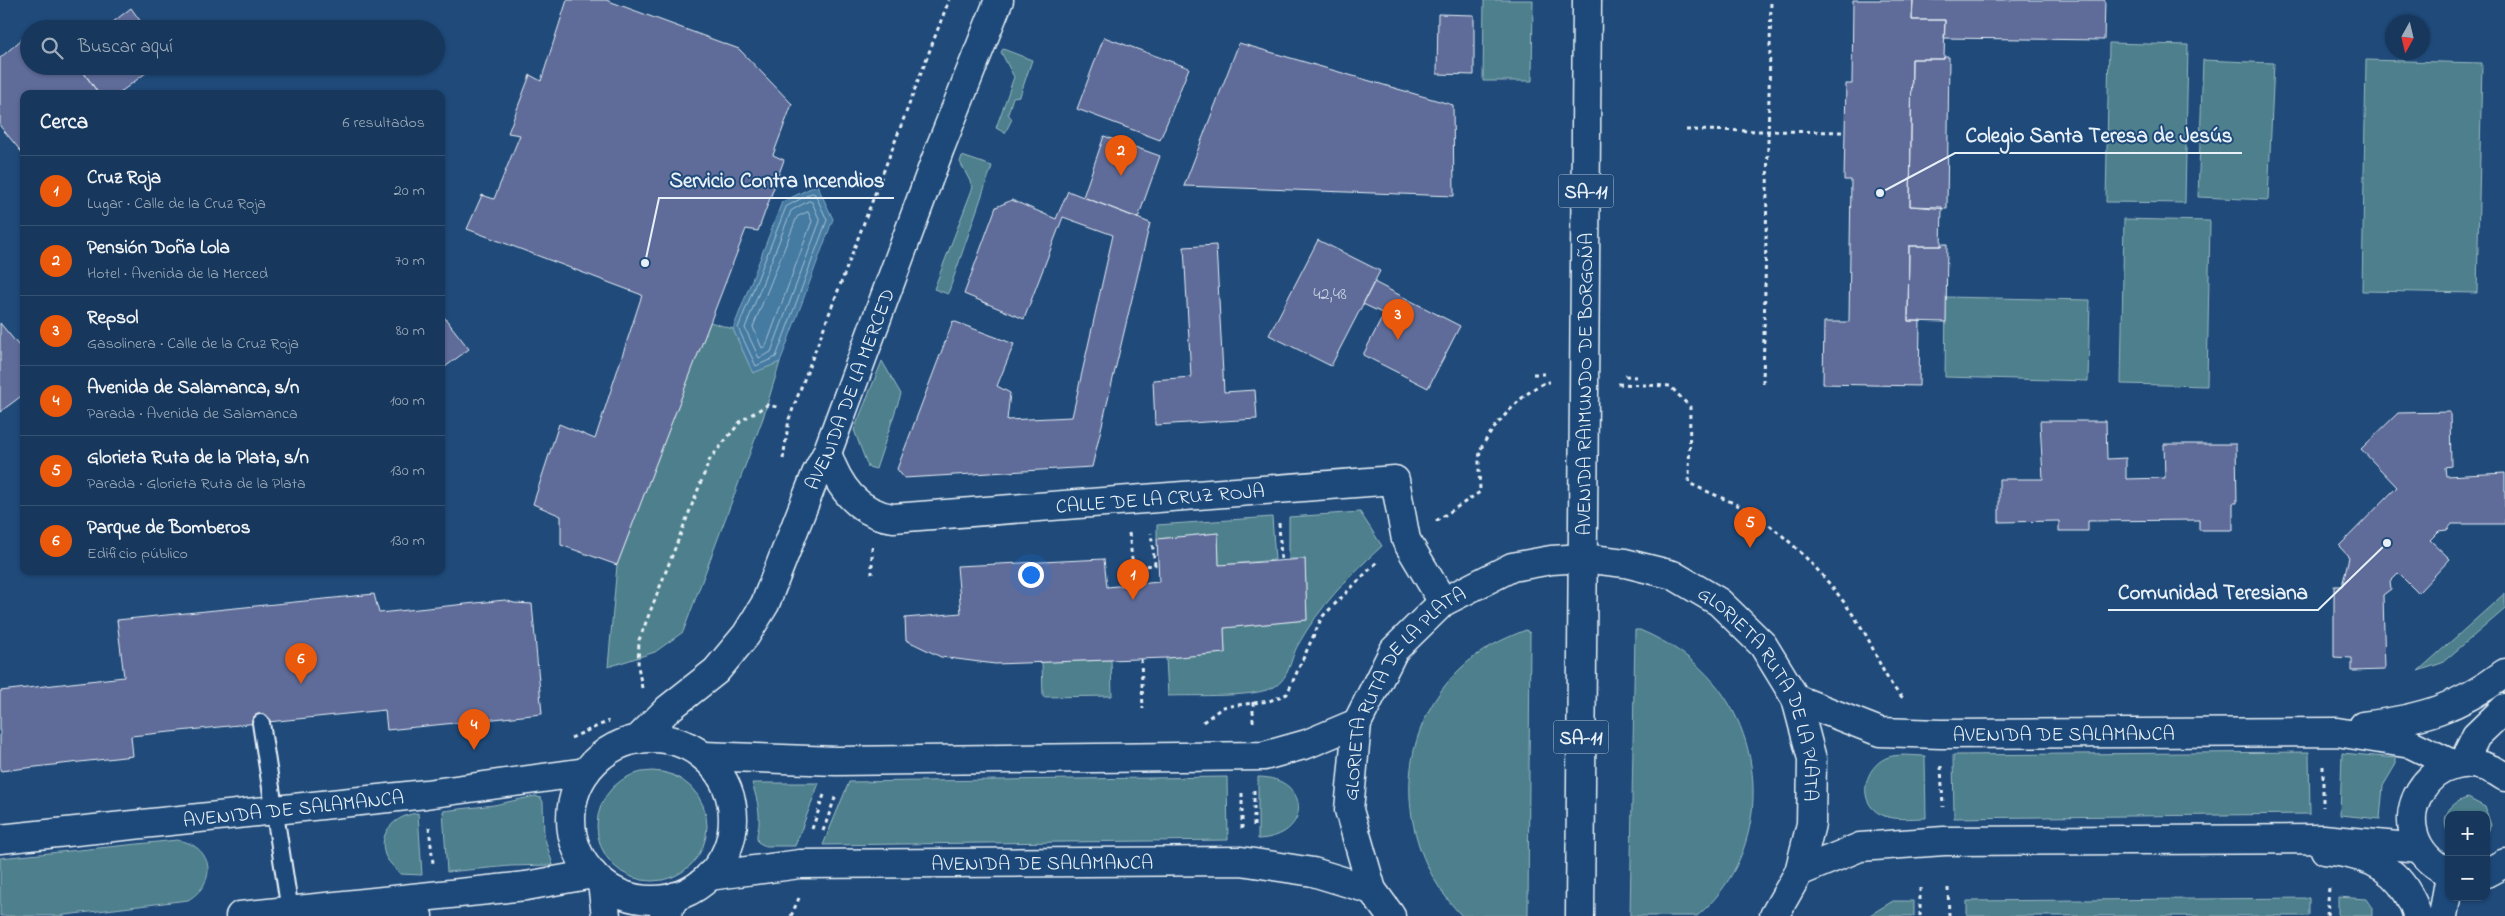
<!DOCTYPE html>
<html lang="es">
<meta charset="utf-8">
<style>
:root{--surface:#17385c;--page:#203f62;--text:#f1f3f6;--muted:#9eacbb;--line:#365272;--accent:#ea580c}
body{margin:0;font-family:"Indie Flower",sans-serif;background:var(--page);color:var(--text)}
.controls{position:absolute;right:15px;bottom:15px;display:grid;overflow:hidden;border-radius:10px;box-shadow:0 1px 4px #0004}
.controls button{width:45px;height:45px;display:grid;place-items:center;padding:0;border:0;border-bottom:1px solid var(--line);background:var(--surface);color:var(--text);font:25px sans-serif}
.compass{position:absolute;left:2385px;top:15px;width:45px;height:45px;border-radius:50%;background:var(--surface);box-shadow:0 1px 4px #0004;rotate:188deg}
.you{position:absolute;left:1030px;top:574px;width:18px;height:18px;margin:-12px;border:4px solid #fff;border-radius:50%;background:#1a73e8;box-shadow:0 0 0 8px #1a73e833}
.badge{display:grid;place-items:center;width:32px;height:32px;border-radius:50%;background:var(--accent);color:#fff;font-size:16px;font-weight:700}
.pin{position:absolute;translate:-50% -41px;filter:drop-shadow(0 1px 2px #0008)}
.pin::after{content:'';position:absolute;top:26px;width:18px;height:15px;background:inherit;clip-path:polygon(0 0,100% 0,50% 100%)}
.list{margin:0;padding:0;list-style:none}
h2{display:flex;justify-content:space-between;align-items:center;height:65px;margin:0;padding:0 20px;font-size:21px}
h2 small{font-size:16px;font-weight:400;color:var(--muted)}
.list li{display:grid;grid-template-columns:32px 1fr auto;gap:15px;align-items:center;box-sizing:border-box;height:70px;padding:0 20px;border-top:1px solid var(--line)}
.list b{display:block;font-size:19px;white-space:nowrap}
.list p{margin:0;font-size:16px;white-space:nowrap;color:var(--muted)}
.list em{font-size:16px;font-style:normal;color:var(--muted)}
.icon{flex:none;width:28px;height:28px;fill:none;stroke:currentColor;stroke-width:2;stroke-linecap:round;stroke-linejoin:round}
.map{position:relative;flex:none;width:2505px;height:916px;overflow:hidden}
.search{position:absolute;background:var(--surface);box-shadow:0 1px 4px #0004;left:20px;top:20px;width:425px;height:55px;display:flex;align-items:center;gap:12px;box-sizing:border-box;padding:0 18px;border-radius:28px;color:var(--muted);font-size:19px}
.panel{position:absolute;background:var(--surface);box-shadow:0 1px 4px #0004;left:20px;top:90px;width:425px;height:485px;border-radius:10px}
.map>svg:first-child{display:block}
.green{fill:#4e808c;stroke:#9bb8c2}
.water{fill:#447aa1;stroke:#86aac4}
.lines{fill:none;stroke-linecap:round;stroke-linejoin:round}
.shore{stroke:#a6c1d5;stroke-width:1}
.building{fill:#5f6c99;stroke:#e8f1f8}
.service-casing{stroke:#e8f1f8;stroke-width:20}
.minor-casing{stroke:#e8f1f8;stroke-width:31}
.secondary-casing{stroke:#e8f1f8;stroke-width:31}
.primary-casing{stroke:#e8f1f8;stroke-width:31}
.trunk-casing{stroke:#e8f1f8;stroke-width:31}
.path{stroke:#e8f1f8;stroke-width:3;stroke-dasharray:4 4;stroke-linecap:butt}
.service{stroke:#1f4a7a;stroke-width:16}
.minor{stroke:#1f4a7a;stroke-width:28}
.secondary{stroke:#1f4a7a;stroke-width:28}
.primary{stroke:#1f4a7a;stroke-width:28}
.trunk{stroke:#1f4a7a;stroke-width:28}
.labels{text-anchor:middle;stroke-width:4;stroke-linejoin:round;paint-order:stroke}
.number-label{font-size:18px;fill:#c6d0e0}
.shield{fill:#1f4a7a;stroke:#acbfd2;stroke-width:1}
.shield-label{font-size:19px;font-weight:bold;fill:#e8f1f8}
.street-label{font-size:20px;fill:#e8f1f8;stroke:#1f4a7a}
.leader{fill:none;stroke:#e8f1f8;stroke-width:2}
.callout-dot{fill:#e8f1f8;stroke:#1f4a7a;stroke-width:2}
.callout-label{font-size:21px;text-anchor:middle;font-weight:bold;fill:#e8f1f8;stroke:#1f4a7a;stroke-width:4;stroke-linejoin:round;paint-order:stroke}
</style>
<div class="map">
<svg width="2505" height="916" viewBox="0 0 2505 916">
<rect width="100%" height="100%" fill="#1f4a7a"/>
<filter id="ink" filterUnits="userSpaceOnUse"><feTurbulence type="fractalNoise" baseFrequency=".02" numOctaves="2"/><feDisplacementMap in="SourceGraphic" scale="10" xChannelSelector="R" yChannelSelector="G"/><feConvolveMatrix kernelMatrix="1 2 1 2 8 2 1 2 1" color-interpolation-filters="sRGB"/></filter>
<g filter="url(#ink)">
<path class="green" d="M1484,0H1533L1532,81H1483Z
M2109,43L2188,45L2185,203L2106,202Z
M1003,49L1032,60L1020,96L1013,97L1008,114L1012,119L1005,133L996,128L1014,77L1001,52Z
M2203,60L2274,63L2268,200L2198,197Z
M2366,60L2482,63L2477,293L2362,291Z
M962,156L992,166L948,294L934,289L973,187L960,162Z
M2124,219L2210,221L2207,386L2121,384Z
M1946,297L2090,300L2088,381L1945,377Z
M710,322L733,329L753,373L780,362L763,418L683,632L655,652L608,667L617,565Z
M882,361L901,394L876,469L868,467L854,430Z
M1360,512L1382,546C1350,575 1319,607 1298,645C1290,659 1290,678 1274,687C1255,698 1193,695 1168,696L1166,658L1225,653L1224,628L1307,620L1305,559H1289V517Z
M1272,517L1275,560L1219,565L1218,533L1157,539V525Z
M2505,593V609L2442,663L2418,671Z
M1526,630L1530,633L1528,916H1462C1395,847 1390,736 1461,668C1480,650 1502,639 1526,630Z
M1635,630H1640C1670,643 1695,659 1716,685C1771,753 1765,860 1697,916H1630Z
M1111,660L1112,696L1043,697L1042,662Z
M2309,752L2310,814L1954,818L1953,755Z
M2342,753L2396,758V764L2383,786L2380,819L2340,815Z
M1925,756L1926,818C1911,818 1893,821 1880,814C1856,801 1865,767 1886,758C1897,753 1914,756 1925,756Z
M597 826a55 55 0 1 1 110 0a55 55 0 1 1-110 0Z
M1227,777L1228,840L823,845L849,782Z
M1258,777C1311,777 1313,837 1258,839Z
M752,783H819L795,846H765L758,842C755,835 759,830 759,823C760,809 756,796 752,783Z
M535,796L541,798L543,802L544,836L553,865L510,866L447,872L443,811L494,805Z
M2468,798L2485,807L2491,825L2487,834L2486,815H2449V835C2439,817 2450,802 2468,798Z
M418,813L422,875L400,874C395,868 388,862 385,855C377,831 397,815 418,813Z
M177,840C213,845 219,882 188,900L57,916H0V858Z
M2338,897L2366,899L2372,908V916H2338Z
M2309,898V916H1967V901Z
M1893,901H1914V916H1868Z"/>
<path class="water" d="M817,185L833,219L780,362L753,373L733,329L782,202Z"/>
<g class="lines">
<path class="shore" d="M812,193L815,194L827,220L776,357L756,366L738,328L786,207Z
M809,201L812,202L820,221L771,352L759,358L745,328L791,211Z
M808,212L812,221L766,346L762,348L753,327L797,217Z"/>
</g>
<path class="building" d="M567,0H606L739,49L792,104L773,155L784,160L758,231L746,229L617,565L561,545V516L533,504L559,424L595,439L642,295L467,229L482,195L494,199L520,135L508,133L530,75L541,81Z
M1853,0H1913L1912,20H1945L1944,59H1912L1910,206L1942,207L1941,246H1909L1908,321H1920L1919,386L1823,384L1824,322H1849L1851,180H1844L1846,84H1852Z
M1913,0H2105L2104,40L1944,38L1945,20H1912Z
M131,8L146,29H104Z
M1438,14L1474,15V75L1437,74Z
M40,23L45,29H34Z
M29,33V66H79L99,94H24V155L0,126V58Z
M1104,37L1189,68L1160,140L1077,109Z
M1239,43L1453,105L1454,196L1184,186Z
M1944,57H1949L1947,209L1910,206L1912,59H1944Z
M79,66H155L118,94H99Z
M1104,136L1160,156L1138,218L1083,197Z
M1068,191L1150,223L1092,467L904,478L897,469L953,321L1014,344L997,386L1010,393L1007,420L1072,417L1113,235L1063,217L1024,319L964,294L996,207L1012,200L1056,219Z
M1318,240L1380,271L1331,366L1269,335Z
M1942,244H1947L1946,322L1908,321L1909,246H1941Z
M1216,245L1224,392L1255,390L1257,419L1155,425L1153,380L1191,377L1184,247Z
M1374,282L1460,326L1428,388L1363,355L1384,314L1363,304Z
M441,313L469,349L441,370Z
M0,323L24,352V394L0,412Z
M2450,412L2451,466L2445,467L2446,476L2505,473V524H2452L2447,530L2439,531L2430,540L2450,559L2418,593L2398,573L2390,581L2391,589L2383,595L2385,670L2352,671V658L2334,657V586H2342L2349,557L2339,546L2397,487L2361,449L2398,413Z
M2040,421H2106L2107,459L2126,458V479L2165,478L2164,444H2236L2237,503H2233V530H2199V520L2088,521V531H2059V521L1999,522V479H2043Z
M1218,533L1219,565L1305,559L1307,620L1224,628L1225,653L1166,658L995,664L941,657L906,640L905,618L961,613L957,566L1104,559L1107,587L1159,582L1157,539Z
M374,594L379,613L505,600L514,603L532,604L542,714L387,730L385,710L131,736L133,756L0,771V691L124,677L117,620Z"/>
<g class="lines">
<defs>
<path id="service" d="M261,723L290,911"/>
<g id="minor">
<path id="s1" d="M827,453C838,486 857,513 893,518L1395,480L1406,540L1443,602"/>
<path id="s2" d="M638,739L668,709L716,671L746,635L765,604L816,474L827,453L940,148L999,0"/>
<path d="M2325,850C2359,854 2390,862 2408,894C2412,901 2416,908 2417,916"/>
<path d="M2443,916L2449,881"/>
</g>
<path id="secondary" d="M602,883L606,916
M353,911L418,916
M664,916L676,896"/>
<g id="primary">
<path id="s3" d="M1796,699L1880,732L1941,734L2337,732L2411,744L2454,765"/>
<path d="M2363,726C2420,719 2459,708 2505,673"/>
<circle cx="652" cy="819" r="81"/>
<path d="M703,756L836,761L1264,756L1307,744L1357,723"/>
<path d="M2463,763L2476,736L2505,708"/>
<path id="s4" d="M0,839L426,794L586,772"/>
<path d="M1799,872L1860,847L1944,841L2323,839L2419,848"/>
<path d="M2449,873C2369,833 2433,727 2505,777"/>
<path d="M2486,873L2505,863"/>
<path id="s5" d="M709,876L800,864L1241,861L1313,872L1372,890"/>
<path d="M240,916L526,886L593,874"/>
<path id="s6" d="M1391,916L1372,890L1349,810L1357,723L1394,650L1443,602L1512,567L1551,560L1583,558L1625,563L1673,575L1719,602L1763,645L1796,699L1812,759L1811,824L1799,872L1774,916"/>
</g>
<g id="trunk">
<path id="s7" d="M1580,916L1587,0"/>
</g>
</defs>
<use href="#service" class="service-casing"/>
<use href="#minor" class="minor-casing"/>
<use href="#secondary" class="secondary-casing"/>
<use href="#primary" class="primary-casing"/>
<use href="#trunk" class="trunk-casing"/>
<path class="path" d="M1686,130L1845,132
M1533,374H1545
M1625,376L1636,377
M1763,383L1771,0
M1618,384L1670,386L1690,407L1689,483C1709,493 1732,501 1750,512C1793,538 1837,588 1863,630C1877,653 1883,679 1903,698
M783,459L789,419L949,0
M1436,521L1480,492C1480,480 1477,460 1481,449C1488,431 1531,382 1550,382
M1279,523L1281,560
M1129,533L1133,567
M872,547V574
M1135,585L1133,567L1155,565L1151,533
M1141,659L1143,709
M642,688L638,666L639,640L710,459L741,421L767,405L777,407
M1253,702V724
M1203,722L1223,707L1269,701L1287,694L1322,617L1379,560
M571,738L609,721
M1941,766L1943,807
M2323,766V807
M1254,790V829
M429,827L433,863
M812,829L824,795
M1242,829V790
M823,831L836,795
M1948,888L1949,916
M791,916L799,898
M1920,916V888
M2327,916L2329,887"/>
<use href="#service" class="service"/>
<use href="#minor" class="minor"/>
<use href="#secondary" class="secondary"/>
<use href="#primary" class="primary"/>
<use href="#trunk" class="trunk"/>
</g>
</g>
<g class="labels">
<g class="number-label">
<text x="1330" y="299">42,48</text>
</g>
<g class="shield">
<rect x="1558.5" y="174.5" width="55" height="33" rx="4"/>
<rect x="1553.5" y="720.5" width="55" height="33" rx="4"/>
</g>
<g class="shield-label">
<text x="1586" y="198">SA-11</text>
<text x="1581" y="744">SA-11</text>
</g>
<g class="street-label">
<text dy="7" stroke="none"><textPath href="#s7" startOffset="532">AVENIDA RAIMUNDO DE BORGOÑA</textPath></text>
<text dy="7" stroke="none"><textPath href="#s2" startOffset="418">AVENIDA DE LA MERCED</textPath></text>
<text dy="7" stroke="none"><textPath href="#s1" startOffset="366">CALLE DE LA CRUZ ROJA</textPath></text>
<text dy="7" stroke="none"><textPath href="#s6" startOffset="251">GLORIETA RUTA DE LA PLATA</textPath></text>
<text dy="7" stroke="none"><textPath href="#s6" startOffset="751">GLORIETA RUTA DE LA PLATA</textPath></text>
<text dy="7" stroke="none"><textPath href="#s3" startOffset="274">AVENIDA DE SALAMANCA</textPath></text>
<text dy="7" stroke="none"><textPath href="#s4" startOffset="295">AVENIDA DE SALAMANCA</textPath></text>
<text dy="7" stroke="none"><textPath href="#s5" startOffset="334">AVENIDA DE SALAMANCA</textPath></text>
</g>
</g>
<path class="leader" d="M1880 193L1955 153H2242M645 263L659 198H894M2387 543L2318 610H2108"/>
<g class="callout-dot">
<circle cx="1880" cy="193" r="5"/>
<circle cx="645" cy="263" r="5"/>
<circle cx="2387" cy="543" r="5"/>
</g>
<g class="callout-label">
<text x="2099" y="142">Colegio Santa Teresa de Jesús</text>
<text x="777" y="187">Servicio Contra Incendios</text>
<text x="2213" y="599">Comunidad Teresiana</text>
</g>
</svg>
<div class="controls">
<button>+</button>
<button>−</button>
</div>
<svg class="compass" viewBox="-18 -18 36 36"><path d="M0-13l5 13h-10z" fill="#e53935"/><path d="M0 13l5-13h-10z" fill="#9eacbb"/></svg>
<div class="you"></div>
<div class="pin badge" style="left:1133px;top:600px">1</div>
<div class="pin badge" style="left:1121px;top:176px">2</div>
<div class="pin badge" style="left:1398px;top:340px">3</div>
<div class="pin badge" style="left:474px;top:750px">4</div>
<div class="pin badge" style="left:1750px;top:548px">5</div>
<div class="pin badge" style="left:301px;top:684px">6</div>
<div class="search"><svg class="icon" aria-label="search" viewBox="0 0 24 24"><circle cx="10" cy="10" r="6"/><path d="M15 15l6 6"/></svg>Buscar aquí</div>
<section class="panel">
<h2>Cerca<small>6 resultados</small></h2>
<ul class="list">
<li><span class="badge">1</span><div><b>Cruz Roja</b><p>Lugar · Calle de la Cruz Roja</p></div><em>20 m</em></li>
<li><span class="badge">2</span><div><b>Pensión Doña Lola</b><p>Hotel · Avenida de la Merced</p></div><em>70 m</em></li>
<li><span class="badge">3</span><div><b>Repsol</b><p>Gasolinera · Calle de la Cruz Roja</p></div><em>80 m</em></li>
<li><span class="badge">4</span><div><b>Avenida de Salamanca, s/n</b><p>Parada · Avenida de Salamanca</p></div><em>100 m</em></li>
<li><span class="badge">5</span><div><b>Glorieta Ruta de la Plata, s/n</b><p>Parada · Glorieta Ruta de la Plata</p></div><em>130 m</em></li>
<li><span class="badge">6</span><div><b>Parque de Bomberos</b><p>Edificio público</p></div><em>130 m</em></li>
</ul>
</section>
</div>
